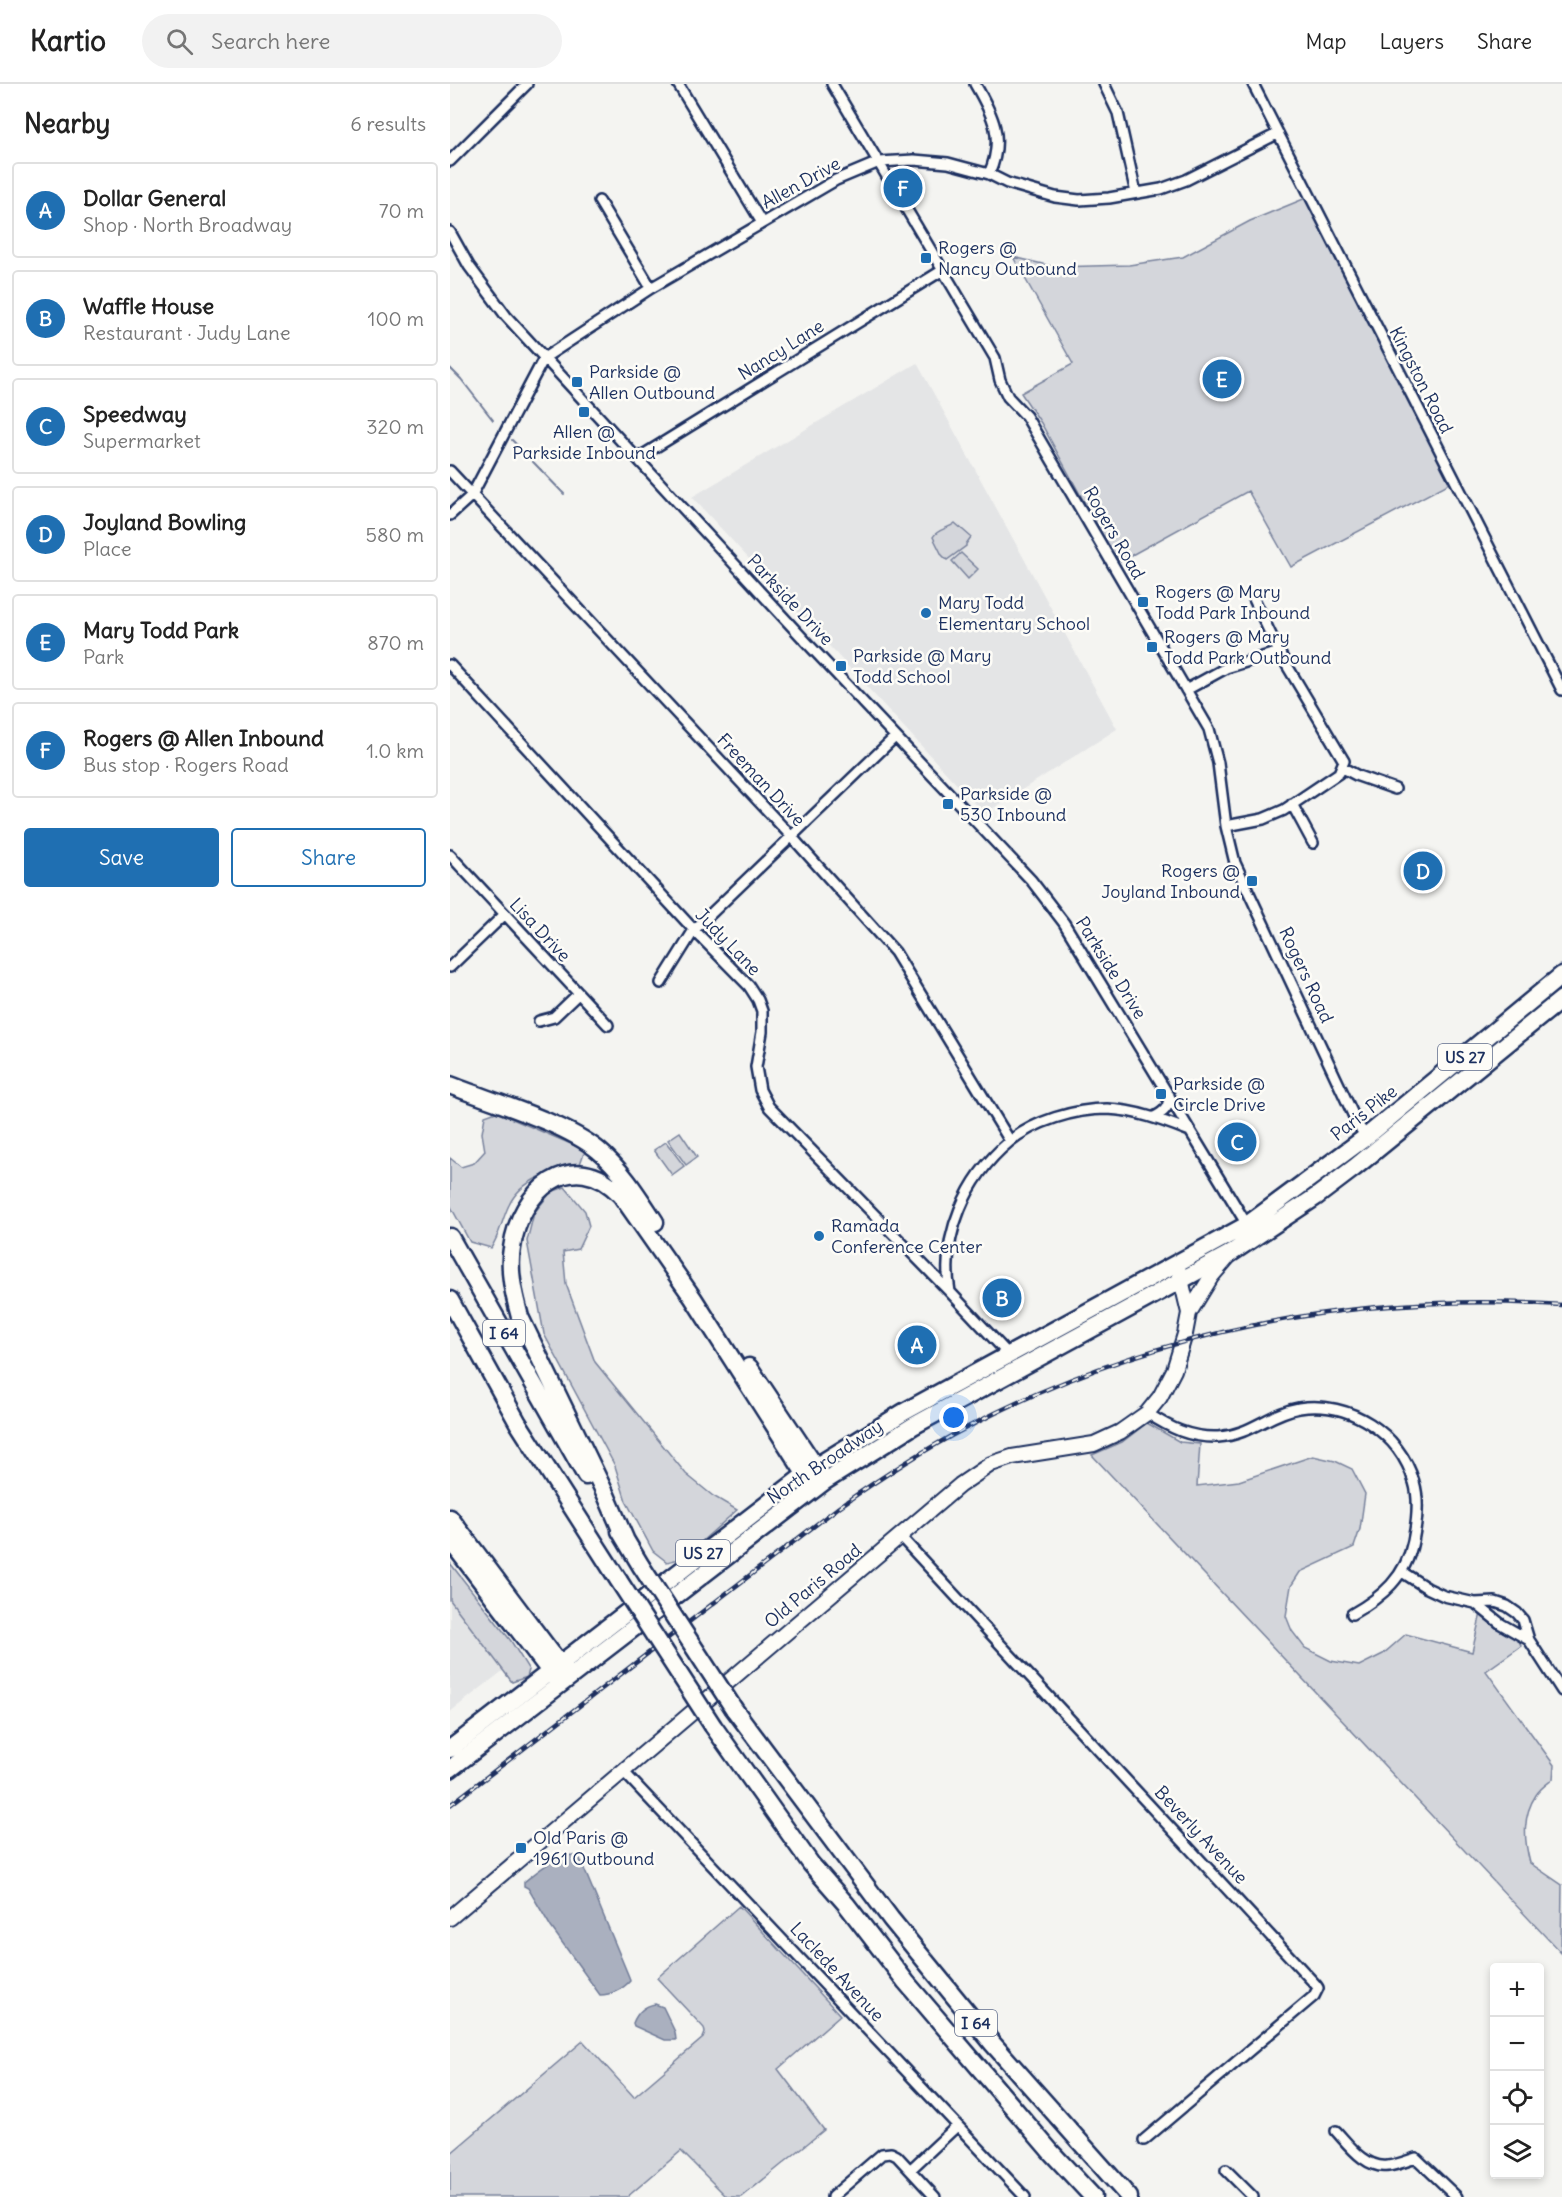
<!DOCTYPE html>
<meta charset="utf-8">
<style>
:root{--surface:#fff;--page:#f2f2f2;--text:#222;--muted:#767676;--line:#e0e0e0;--accent:#1f6fb2}
body{margin:0;font-family:Delius,sans-serif;background:var(--page);color:var(--text)}
.controls{position:absolute;right:18px;bottom:18px;display:grid;overflow:hidden;border-radius:6px;box-shadow:0 3px 9px #0003}
.controls button{width:54px;height:54px;display:grid;place-items:center;padding:0;border:0;border-bottom:2px solid var(--line);background:var(--surface);color:var(--text);font:30px sans-serif}
.you{position:absolute;left:504px;top:1334px;width:21px;height:21px;margin:-15px;border:4px solid #fff;border-radius:50%;background:#1a73e8;box-shadow:0 0 0 9px #1a73e833}
.badge{display:grid;place-items:center;width:39px;height:39px;border-radius:50%;background:var(--accent);color:#fff;font-size:20px;font-weight:700}
.pin{position:absolute;translate:-50% -50%;border:3px solid #fff;box-shadow:0 2px 6px #0006}
.list{margin:0;padding:0;list-style:none}
h2{display:flex;justify-content:space-between;align-items:center;height:78px;margin:0;padding:0 24px;font-size:26px}
h2 small{font-size:20px;font-weight:400;color:var(--muted)}
.list li{display:grid;grid-template-columns:39px 1fr auto;gap:18px;align-items:center;box-sizing:border-box;height:96px;margin:0 12px 12px;padding:0 12px;border:2px solid var(--line);border-radius:6px}
.list b{display:block;font-size:22px;white-space:nowrap}
.list p{margin:0;font-size:20px;white-space:nowrap;color:var(--muted)}
.list em{font-size:20px;font-style:normal;color:var(--muted)}
.actions{display:flex;gap:12px;padding:18px 24px}
.actions a{flex:1;padding:14px 0;border:2px solid var(--accent);border-radius:6px;text-align:center;font-size:21px;color:var(--accent)}
.actions .main{background:var(--accent);color:#fff}
.icon{flex:none;width:33px;height:33px;fill:none;stroke:currentColor;stroke-width:2;stroke-linecap:round;stroke-linejoin:round}
.map{position:relative;flex:none;width:1112px;height:2113px;overflow:hidden}
header{display:flex;align-items:center;gap:36px;box-sizing:border-box;height:84px;padding:0 30px;background:var(--surface);border-bottom:2px solid var(--line)}
header strong{font-size:28px}
nav{display:flex;gap:33px;margin-inline-start:auto;font-size:21px}
.search{width:420px;height:54px;background:var(--page);display:flex;align-items:center;gap:15px;box-sizing:border-box;padding:0 21px;border-radius:33px;color:var(--muted);font-size:22px}
main{display:flex}
aside{flex:1;background:var(--surface)}
.map>svg:first-child{display:block}
.built{fill:#e4e5e6}
.green{fill:#d4d6db;stroke:#78829c;stroke-width:1.5}
.water{fill:#aab0bf;stroke:#717c98;stroke-width:1.5}
.lines{fill:none;stroke-linecap:round;stroke-linejoin:round}
.stream{stroke:#717c98;stroke-width:2}
.street-casing{stroke:#1b2f5e;stroke-width:14}
.secondary-casing{stroke:#1b2f5e;stroke-width:18}
.highway-casing{stroke:#1b2f5e;stroke-width:21}
.street{stroke:#fdfcf7;stroke-width:9}
.secondary{stroke:#fdfcf7;stroke-width:14}
.highway{stroke:#fdfcf7;stroke-width:16}
.rail-casing{stroke:#1b2f5e;stroke-width:4.5}
.rail{stroke:#fdfcf7;stroke-width:2;stroke-dasharray:7;stroke-linecap:butt}
.highway-bridge-casing{stroke:#1b2f5e;stroke-width:21;stroke-linecap:butt}
.highway-bridge{stroke:#fdfcf7;stroke-width:16}
.poi-dot{fill:#1f6fb2;stroke:#fdfcf7;stroke-width:2}
.labels{text-anchor:middle;stroke-width:5;stroke-linejoin:round;paint-order:stroke}
.shield{fill:#fdfcf7;stroke:#5f6c8c;stroke-width:1.5}
.shield-label{font-size:16px;font-weight:bold;fill:#1b2f5e}
.street-label{font-size:18px;fill:#1b2f5e;stroke:#fdfcf7}
.poi-label{font-size:18px;fill:#1b2f5e;stroke:#fdfcf7;text-anchor:start}
</style>
<header>
<strong>Kartio</strong>
<div class="search"><svg class="icon" aria-label="search" viewBox="0 0 24 24"><circle cx="10" cy="10" r="6"/><path d="M15 15l6 6"/></svg>Search here</div>
<nav><a>Map</a><a>Layers</a><a>Share</a></nav>
</header>
<main>
<aside>
<h2>Nearby<small>6 results</small></h2>
<ul class="list">
<li><span class="badge">A</span><div><b>Dollar General</b><p>Shop · North Broadway</p></div><em>70 m</em></li>
<li><span class="badge">B</span><div><b>Waffle House</b><p>Restaurant · Judy Lane</p></div><em>100 m</em></li>
<li><span class="badge">C</span><div><b>Speedway</b><p>Supermarket</p></div><em>320 m</em></li>
<li><span class="badge">D</span><div><b>Joyland Bowling</b><p>Place</p></div><em>580 m</em></li>
<li><span class="badge">E</span><div><b>Mary Todd Park</b><p>Park</p></div><em>870 m</em></li>
<li><span class="badge">F</span><div><b>Rogers @ Allen Inbound</b><p>Bus stop · Rogers Road</p></div><em>1.0 km</em></li>
</ul>
<div class="actions"><a class="main">Save</a><a>Share</a></div>
</aside>
<div class="map">
<svg width="1112" height="2113" viewBox="0 0 1112 2113">
<rect width="100%" height="100%" fill="#f4f4f1"/>
<filter id="ink" filterUnits="userSpaceOnUse"><feTurbulence type="fractalNoise" baseFrequency=".0167" numOctaves="2"/><feDisplacementMap in="SourceGraphic" scale="12" xChannelSelector="R" yChannelSelector="G"/><feConvolveMatrix kernelMatrix="1 2 1 2 8 2 1 2 1" color-interpolation-filters="sRGB"/></filter>
<g filter="url(#ink)">
<path class="built" d="M467,279L667,645L534,730L242,413Z
M0,1516L54,1586L0,1628Z"/>
<path class="green" d="M856,114L1000,399L841,483L798,407L671,477L661,467L591,339L571,309L623,280L563,173L605,183L679,181L733,173L800,137Z
M505,439L521,453L516,460V462L497,476L492,471L483,453C487,445 498,445 505,439Z
M511,469L528,485L518,495L502,477Z
M46,1028L135,1066L130,1080C104,1086 71,1095 59,1121C52,1135 50,1151 41,1164L20,1158L0,1121V1074L11,1083L24,1079L35,1067L32,1049L35,1032Z
M230,1048L247,1073L236,1081L218,1056Z
M216,1058L234,1082L222,1091L204,1066Z
M115,1103L135,1127L139,1142L128,1165L113,1168L116,1200L145,1278L236,1390L263,1412L287,1426L233,1474L217,1478L203,1467L176,1417L165,1382L94,1250L77,1157L84,1129L101,1108Z
M697,1339L730,1358L750,1360L747,1402L789,1397L863,1372L885,1377L902,1385L915,1410L910,1445L904,1463L850,1488L841,1502L836,1532L842,1547L855,1564L881,1577L909,1582L933,1570L956,1550L1022,1568L1031,1529L1069,1556L1071,1562L1036,1587L1104,1681L1103,1695C1098,1699 1090,1704 1086,1711C1072,1732 1074,1756 1080,1779L1112,1801L1111,1869L642,1371L672,1358Z
M0,1479L61,1557L79,1586L77,1593L62,1598L0,1516Z
M289,1822L390,1931L328,1985L374,2046L292,2113H277L231,2067L177,2113H0V2070L133,1957L184,2013L253,1954L255,1949L254,1944L207,1894Z"/>
<path class="water" d="M123,1771L130,1775L179,1893L180,1897C173,1905 161,1911 150,1911L101,1843L78,1804L74,1802V1798C88,1787 104,1772 123,1771Z
M205,1920L213,1923L225,1948L226,1956H215L184,1942L183,1939C187,1929 193,1922 205,1920Z"/>
<g class="lines">
<path class="stream" d="M0,284L11,295L43,336
M62,356L114,410"/>
<defs>
<path id="street" d="M228,0L312,139
M382,0L545,274L550,296L558,313L576,332L759,645L768,679L776,742L785,779L907,1039L917,1055
M525,0C543,31 555,54 539,90
M654,0L668,29L686,109
M803,0L1112,606
M0,77L77,0
M149,117L201,204
M0,148L19,182L56,232L359,561L581,796L614,839L799,1144
M188,374L493,186
M0,387L341,752L445,868L560,1057
M0,431L22,411L94,274L201,204L386,96L429,78L464,76L498,79L539,90L557,99L605,113L629,116L659,114L711,105L736,96L827,50
M0,581L244,846L299,902L308,916L312,927V948L306,983L310,1006L319,1023L500,1208L560,1272
M736,606L776,584L829,568
M893,684L908,692L945,705
M842,720L863,759
M776,742L813,735L834,726L889,689L894,677L829,568L804,515
M0,771L158,941
M0,883L54,831
M211,899L244,846L445,653
M89,937L104,933L128,910
M704,1033C715,1028 719,1023 719,1011
M500,1208C490,1153 516,1094 559,1058C584,1037 625,1025 657,1025C686,1026 714,1037 740,1047
M697,1329C720,1344 740,1354 768,1353C801,1351 819,1329 849,1324C899,1316 950,1349 964,1398C970,1417 967,1438 963,1457C956,1493 932,1513 902,1530
M450,1452L866,1901L868,1904L864,1912L694,2056
M952,1488L977,1504L994,1512L1025,1519L1045,1518L1057,1522L1067,1529L1073,1536L1079,1556L1112,1607
M1025,1519L1051,1540L1079,1556
M173,1687L575,2113
M886,2047C899,2061 916,2085 938,2082C947,2081 957,2077 966,2074L1007,2113
M460,2086L507,2042
M776,2086L803,2113
M382,2113L432,2070L441,2069L447,2072L485,2113"/>
<path id="secondary" d="M729,1187L739,1229
M0,1834L510,1401L541,1380L562,1373L644,1360L670,1348L697,1329L710,1313L724,1286L735,1250L739,1229L761,1193L779,1172"/>
<path id="highway" d="M0,1001C43,1018 113,1038 148,1066C172,1086 188,1112 205,1138
M0,1153L136,1392
M0,1216L68,1339L169,1497
M299,1283L371,1391
M0,1434L115,1587
M170,1447L191,1482
M175,1455L156,1411L70,1233C64,1211 58,1187 62,1164C69,1108 122,1060 171,1111L243,1214L361,1399
M0,1456L105,1594
M284,1625L441,1835L543,1960L679,2113
M263,1642L361,1780L396,1820L456,1898L601,2068L643,2113
M0,1665L365,1383L454,1328L797,1141L916,1053L1112,891
M0,1685L375,1397L463,1342L781,1169L867,1112L904,1084L1112,915"/>
</defs>
<use href="#street" class="street-casing"/>
<use href="#secondary" class="secondary-casing"/>
<use href="#highway" class="highway-casing"/>
<use href="#street" class="street"/>
<use href="#secondary" class="secondary"/>
<use href="#highway" class="highway"/>
<defs>
<path id="rail" d="M0,1721L389,1423C430,1394 472,1367 516,1344C698,1247 907,1207 1112,1221"/>
</defs>
<use href="#rail" class="rail-casing"/>
<use href="#rail" class="rail"/>
<defs>
<path id="highway-bridge" d="M191,1482L284,1625
M169,1497L263,1642"/>
</defs>
<use href="#highway-bridge" class="highway-bridge-casing"/>
<use href="#highway-bridge" class="highway-bridge"/>
</g>
</g>
<g class="poi-dot">
<rect x="470" y="168" width="12" height="12" rx="3"/>
<rect x="121" y="292" width="12" height="12" rx="3"/>
<rect x="128" y="322" width="12" height="12" rx="3"/>
<rect x="687" y="512" width="12" height="12" rx="3"/>
<circle cx="476" cy="529" r="6"/>
<rect x="696" y="557" width="12" height="12" rx="3"/>
<rect x="385" y="576" width="12" height="12" rx="3"/>
<rect x="492" y="714" width="12" height="12" rx="3"/>
<rect x="796" y="791" width="12" height="12" rx="3"/>
<rect x="705" y="1004" width="12" height="12" rx="3"/>
<circle cx="369" cy="1152" r="6"/>
<rect x="65" y="1758" width="12" height="12" rx="3"/>
</g>
<g class="labels">
<g class="shield">
<rect x="988" y="960" width="54" height="26" rx="4.5"/>
<rect x="33" y="1236" width="42" height="26" rx="4.5"/>
<rect x="226" y="1456" width="54" height="26" rx="4.5"/>
<rect x="505" y="1926" width="42" height="26" rx="4.5"/>
</g>
<g class="shield-label">
<text x="1015" y="979">US 27</text>
<text x="54" y="1255">I 64</text>
<text x="253" y="1475">US 27</text>
<text x="526" y="1945">I 64</text>
</g>
<g class="street-label">
<text transform="translate(351 99) rotate(-29)" y="6">Allen Drive</text>
<text transform="translate(331 266) rotate(-32)" y="6">Nancy Lane</text>
<text transform="translate(971 296) rotate(63)" y="6">Kingston Road</text>
<text transform="translate(664 449) rotate(60)" y="6">Rogers Road</text>
<text transform="translate(340 516) rotate(47)" y="6">Parkside Drive</text>
<text transform="translate(311 696) rotate(47)" y="6">Freeman Drive</text>
<text transform="translate(90 846) rotate(47)" y="6">Lisa Drive</text>
<text transform="translate(278 858) rotate(46)" y="6">Judy Lane</text>
<text transform="translate(661 884) rotate(58)" y="6">Parkside Drive</text>
<text transform="translate(856 891) rotate(65)" y="6">Rogers Road</text>
<text transform="translate(914 1029) rotate(-38)" y="6">Paris Pike</text>
<text transform="translate(375 1378) rotate(-34)" y="6">North Broadway</text>
<text transform="translate(363 1502) rotate(-40)" y="6">Old Paris Road</text>
<text transform="translate(751 1751) rotate(47)" y="6">Beverly Avenue</text>
<text transform="translate(387 1888) rotate(47)" y="6">Laclede Avenue</text>
</g>
<g class="poi-label">
<text x="488" y="170">Rogers @<tspan x="488" dy="21">Nancy Outbound</tspan></text>
<text x="139" y="294">Parkside @<tspan x="139" dy="21">Allen Outbound</tspan></text>
<text x="134" y="354" text-anchor="middle">Allen @<tspan x="134" dy="21">Parkside Inbound</tspan></text>
<text x="705" y="514">Rogers @ Mary<tspan x="705" dy="21">Todd Park Inbound</tspan></text>
<text x="488" y="525">Mary Todd<tspan x="488" dy="21">Elementary School</tspan></text>
<text x="714" y="559">Rogers @ Mary<tspan x="714" dy="21">Todd Park Outbound</tspan></text>
<text x="403" y="578">Parkside @ Mary<tspan x="403" dy="21">Todd School</tspan></text>
<text x="510" y="716">Parkside @<tspan x="510" dy="21">530 Inbound</tspan></text>
<text x="790" y="793" text-anchor="end">Rogers @<tspan x="790" dy="21">Joyland Inbound</tspan></text>
<text x="723" y="1006">Parkside @<tspan x="723" dy="21">Circle Drive</tspan></text>
<text x="381" y="1148">Ramada<tspan x="381" dy="21">Conference Center</tspan></text>
<text x="83" y="1760">Old Paris @<tspan x="83" dy="21">1961 Outbound</tspan></text>
</g>
</g>
</svg>
<div class="controls">
<button>+</button>
<button>−</button>
<button><svg class="icon" aria-label="locate" viewBox="0 0 24 24"><circle cx="12" cy="12" r="6"/><path d="M12 2v4M12 18v4M2 12h4M18 12h4"/></svg></button>
<button><svg class="icon" aria-label="layers" viewBox="0 0 24 24"><path d="M12 4l9 5-9 5-9-5zM3 14l9 5 9-5"/></svg></button>
</div>
<div class="you"></div>
<div class="pin badge" style="left:467px;top:1261px">A</div>
<div class="pin badge" style="left:552px;top:1214px">B</div>
<div class="pin badge" style="left:787px;top:1058px">C</div>
<div class="pin badge" style="left:973px;top:787px">D</div>
<div class="pin badge" style="left:772px;top:295px">E</div>
<div class="pin badge" style="left:453px;top:104px">F</div>
</div>
</main>
